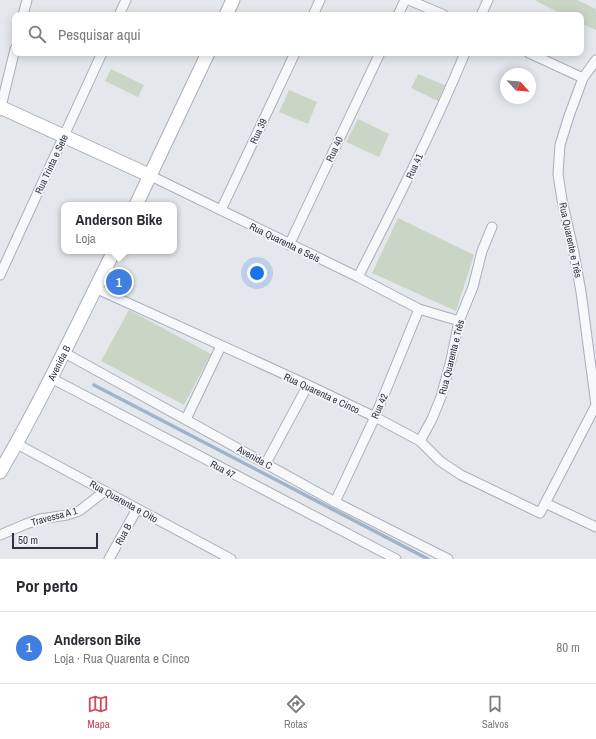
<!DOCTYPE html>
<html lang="pt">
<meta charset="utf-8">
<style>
:root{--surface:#fff;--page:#f2f2f3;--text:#2b2b33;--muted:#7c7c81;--line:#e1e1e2;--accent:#d1495b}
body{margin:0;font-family:"Archivo Narrow",sans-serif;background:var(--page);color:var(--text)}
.compass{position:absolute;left:500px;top:68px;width:36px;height:36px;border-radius:50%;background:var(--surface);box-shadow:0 2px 10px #0003;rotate:116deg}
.scale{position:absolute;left:12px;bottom:10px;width:86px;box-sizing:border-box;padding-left:4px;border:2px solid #2b3445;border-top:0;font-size:11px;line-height:14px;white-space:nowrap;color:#2b3445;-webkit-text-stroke:3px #f4f6f9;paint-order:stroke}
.you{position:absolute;left:257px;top:273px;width:14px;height:14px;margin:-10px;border:3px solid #fff;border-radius:50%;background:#1a73e8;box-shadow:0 0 0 6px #1a73e833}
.badge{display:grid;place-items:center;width:26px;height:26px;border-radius:50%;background:var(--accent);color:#fff;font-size:13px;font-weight:700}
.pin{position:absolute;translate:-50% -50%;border:2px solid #fff;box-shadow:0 1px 4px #0006}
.popup{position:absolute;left:61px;top:202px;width:116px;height:52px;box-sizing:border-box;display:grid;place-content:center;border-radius:8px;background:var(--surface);filter:drop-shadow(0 1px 3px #0005);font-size:13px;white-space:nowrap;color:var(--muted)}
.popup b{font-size:15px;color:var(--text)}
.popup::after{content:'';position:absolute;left:50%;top:100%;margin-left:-8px;border:8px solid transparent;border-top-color:var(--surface)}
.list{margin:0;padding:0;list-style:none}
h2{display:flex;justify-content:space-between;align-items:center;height:52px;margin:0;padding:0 16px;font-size:17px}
h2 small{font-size:13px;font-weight:400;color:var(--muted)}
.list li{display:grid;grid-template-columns:26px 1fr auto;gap:12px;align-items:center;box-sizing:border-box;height:72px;padding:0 16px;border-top:1px solid var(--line)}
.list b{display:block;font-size:15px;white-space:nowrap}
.list p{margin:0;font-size:13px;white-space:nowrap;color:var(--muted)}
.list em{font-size:13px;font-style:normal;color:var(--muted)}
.icon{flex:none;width:22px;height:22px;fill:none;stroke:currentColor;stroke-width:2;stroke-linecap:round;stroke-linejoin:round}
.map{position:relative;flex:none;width:596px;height:559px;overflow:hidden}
.search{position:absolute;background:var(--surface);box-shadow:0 2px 10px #0003;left:12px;right:12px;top:12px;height:44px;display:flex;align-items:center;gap:10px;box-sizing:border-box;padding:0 14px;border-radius:8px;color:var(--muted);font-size:15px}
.sheet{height:124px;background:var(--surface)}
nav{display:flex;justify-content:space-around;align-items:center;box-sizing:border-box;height:56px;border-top:1px solid var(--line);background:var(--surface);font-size:11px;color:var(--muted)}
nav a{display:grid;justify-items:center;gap:2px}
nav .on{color:var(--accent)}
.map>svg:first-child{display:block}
.green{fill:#c9d6c5}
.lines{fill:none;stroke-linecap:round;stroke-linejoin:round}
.stream{stroke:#9fb4cc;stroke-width:3.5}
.street-casing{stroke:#a9aeb7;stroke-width:11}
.secondary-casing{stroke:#a9aeb7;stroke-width:15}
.street{stroke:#f7f8fa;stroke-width:9}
.secondary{stroke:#fff;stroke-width:13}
.labels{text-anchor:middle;stroke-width:3.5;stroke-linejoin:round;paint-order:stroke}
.street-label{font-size:10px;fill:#2b3445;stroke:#f4f6f9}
</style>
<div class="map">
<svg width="596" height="559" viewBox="0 0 596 559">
<rect width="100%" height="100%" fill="#e4e7ec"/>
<path class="green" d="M536,0H577L596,9V30L581,23V15H564L536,1Z
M111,69L144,85L138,97L105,81Z
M418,74L447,86L440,102L411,88Z
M289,90L317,102L308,124L279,112Z
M358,119L389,134L379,157L346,142Z
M398,218L474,255L456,311L372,273Z
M129,310L211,354L184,405L101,361Z"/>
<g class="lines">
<path class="stream" d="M94,385L428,559"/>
<defs>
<path id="street" d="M409,0L444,15
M23,15L27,0
M119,15L126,0
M313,15L320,0
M398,15L405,0
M481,15L488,0
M529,53L583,78
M596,60L583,78L569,116L560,145L558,174L562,200L574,253L581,292L596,405
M0,111L15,49
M151,176L358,277L419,309L459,321
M221,210L295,53
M289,245L380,53
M0,275L102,53
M358,277C396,203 433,130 465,53
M95,288L308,385L375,417L420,441L440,461L461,475L540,513L596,405
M63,352L335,502L448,559
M51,378L396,559
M186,419L221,346
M420,441L432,419L441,397L451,360L459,321L473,287L482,251L492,227
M17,444L231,559
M266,463L308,385
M335,502L375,417L419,309
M545,503L596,527
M0,535L26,524L40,519L67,515L79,511L105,491
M109,559L137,509"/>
<g id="secondary">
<path d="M226,15L233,0"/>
<path d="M0,107L151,176"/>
<path d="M136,205L208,53"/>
<path id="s1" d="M0,472C42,400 77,325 114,251"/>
</g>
</defs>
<use href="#street" class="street-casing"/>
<use href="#secondary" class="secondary-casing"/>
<use href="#street" class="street"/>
<use href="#secondary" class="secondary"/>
</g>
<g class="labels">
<g class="street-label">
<text transform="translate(258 131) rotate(-65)" y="4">Rua 39</text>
<text transform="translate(334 149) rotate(-65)" y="4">Rua 40</text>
<text transform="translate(51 164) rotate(-65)" y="4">Rua Trinta e Sete</text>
<text transform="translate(414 166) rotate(-65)" y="4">Rua 41</text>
<text transform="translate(571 240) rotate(78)" y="4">Rua Quarente e Três</text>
<text transform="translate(285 242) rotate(26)" y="4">Rua Quarenta e Seis</text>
<text transform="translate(451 357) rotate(-76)" y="4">Rua Quarenta e Três</text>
<text dy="4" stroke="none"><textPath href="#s1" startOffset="124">Avenida B</textPath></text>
<text transform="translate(322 393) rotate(25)" y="4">Rua Quarenta e Cinco</text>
<text transform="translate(379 406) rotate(-66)" y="4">Rua 42</text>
<text transform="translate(255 457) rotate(29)" y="4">Avenida C</text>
<text transform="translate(223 469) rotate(28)" y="4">Rua 47</text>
<text transform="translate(124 501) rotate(29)" y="4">Rua Quarenta e Oito</text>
<text transform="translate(54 516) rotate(-15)" y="4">Travessa A 1</text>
<text transform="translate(123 534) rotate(-61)" y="4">Rua B</text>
</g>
</g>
</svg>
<svg class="compass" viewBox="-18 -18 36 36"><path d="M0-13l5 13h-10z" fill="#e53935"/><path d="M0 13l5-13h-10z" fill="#7c7c81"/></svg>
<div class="scale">50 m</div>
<div class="you"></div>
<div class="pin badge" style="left:119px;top:282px;background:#3f7fe0">1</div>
<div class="popup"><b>Anderson Bike</b>Loja</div>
<div class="search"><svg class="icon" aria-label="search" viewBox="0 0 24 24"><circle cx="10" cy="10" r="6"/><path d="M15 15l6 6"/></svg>Pesquisar aqui</div>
</div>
<section class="sheet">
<h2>Por perto<small></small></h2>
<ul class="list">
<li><span class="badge" style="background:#3f7fe0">1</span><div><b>Anderson Bike</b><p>Loja · Rua Quarenta e Cinco</p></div><em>80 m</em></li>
</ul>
</section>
<nav>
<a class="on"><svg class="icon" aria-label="map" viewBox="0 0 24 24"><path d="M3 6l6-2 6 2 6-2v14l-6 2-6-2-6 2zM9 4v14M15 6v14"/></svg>Mapa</a>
<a><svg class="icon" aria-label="directions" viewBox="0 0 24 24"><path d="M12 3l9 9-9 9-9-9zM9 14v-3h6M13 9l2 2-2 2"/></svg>Rotas</a>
<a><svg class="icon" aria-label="saved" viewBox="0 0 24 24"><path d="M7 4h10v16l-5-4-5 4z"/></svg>Salvos</a>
</nav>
